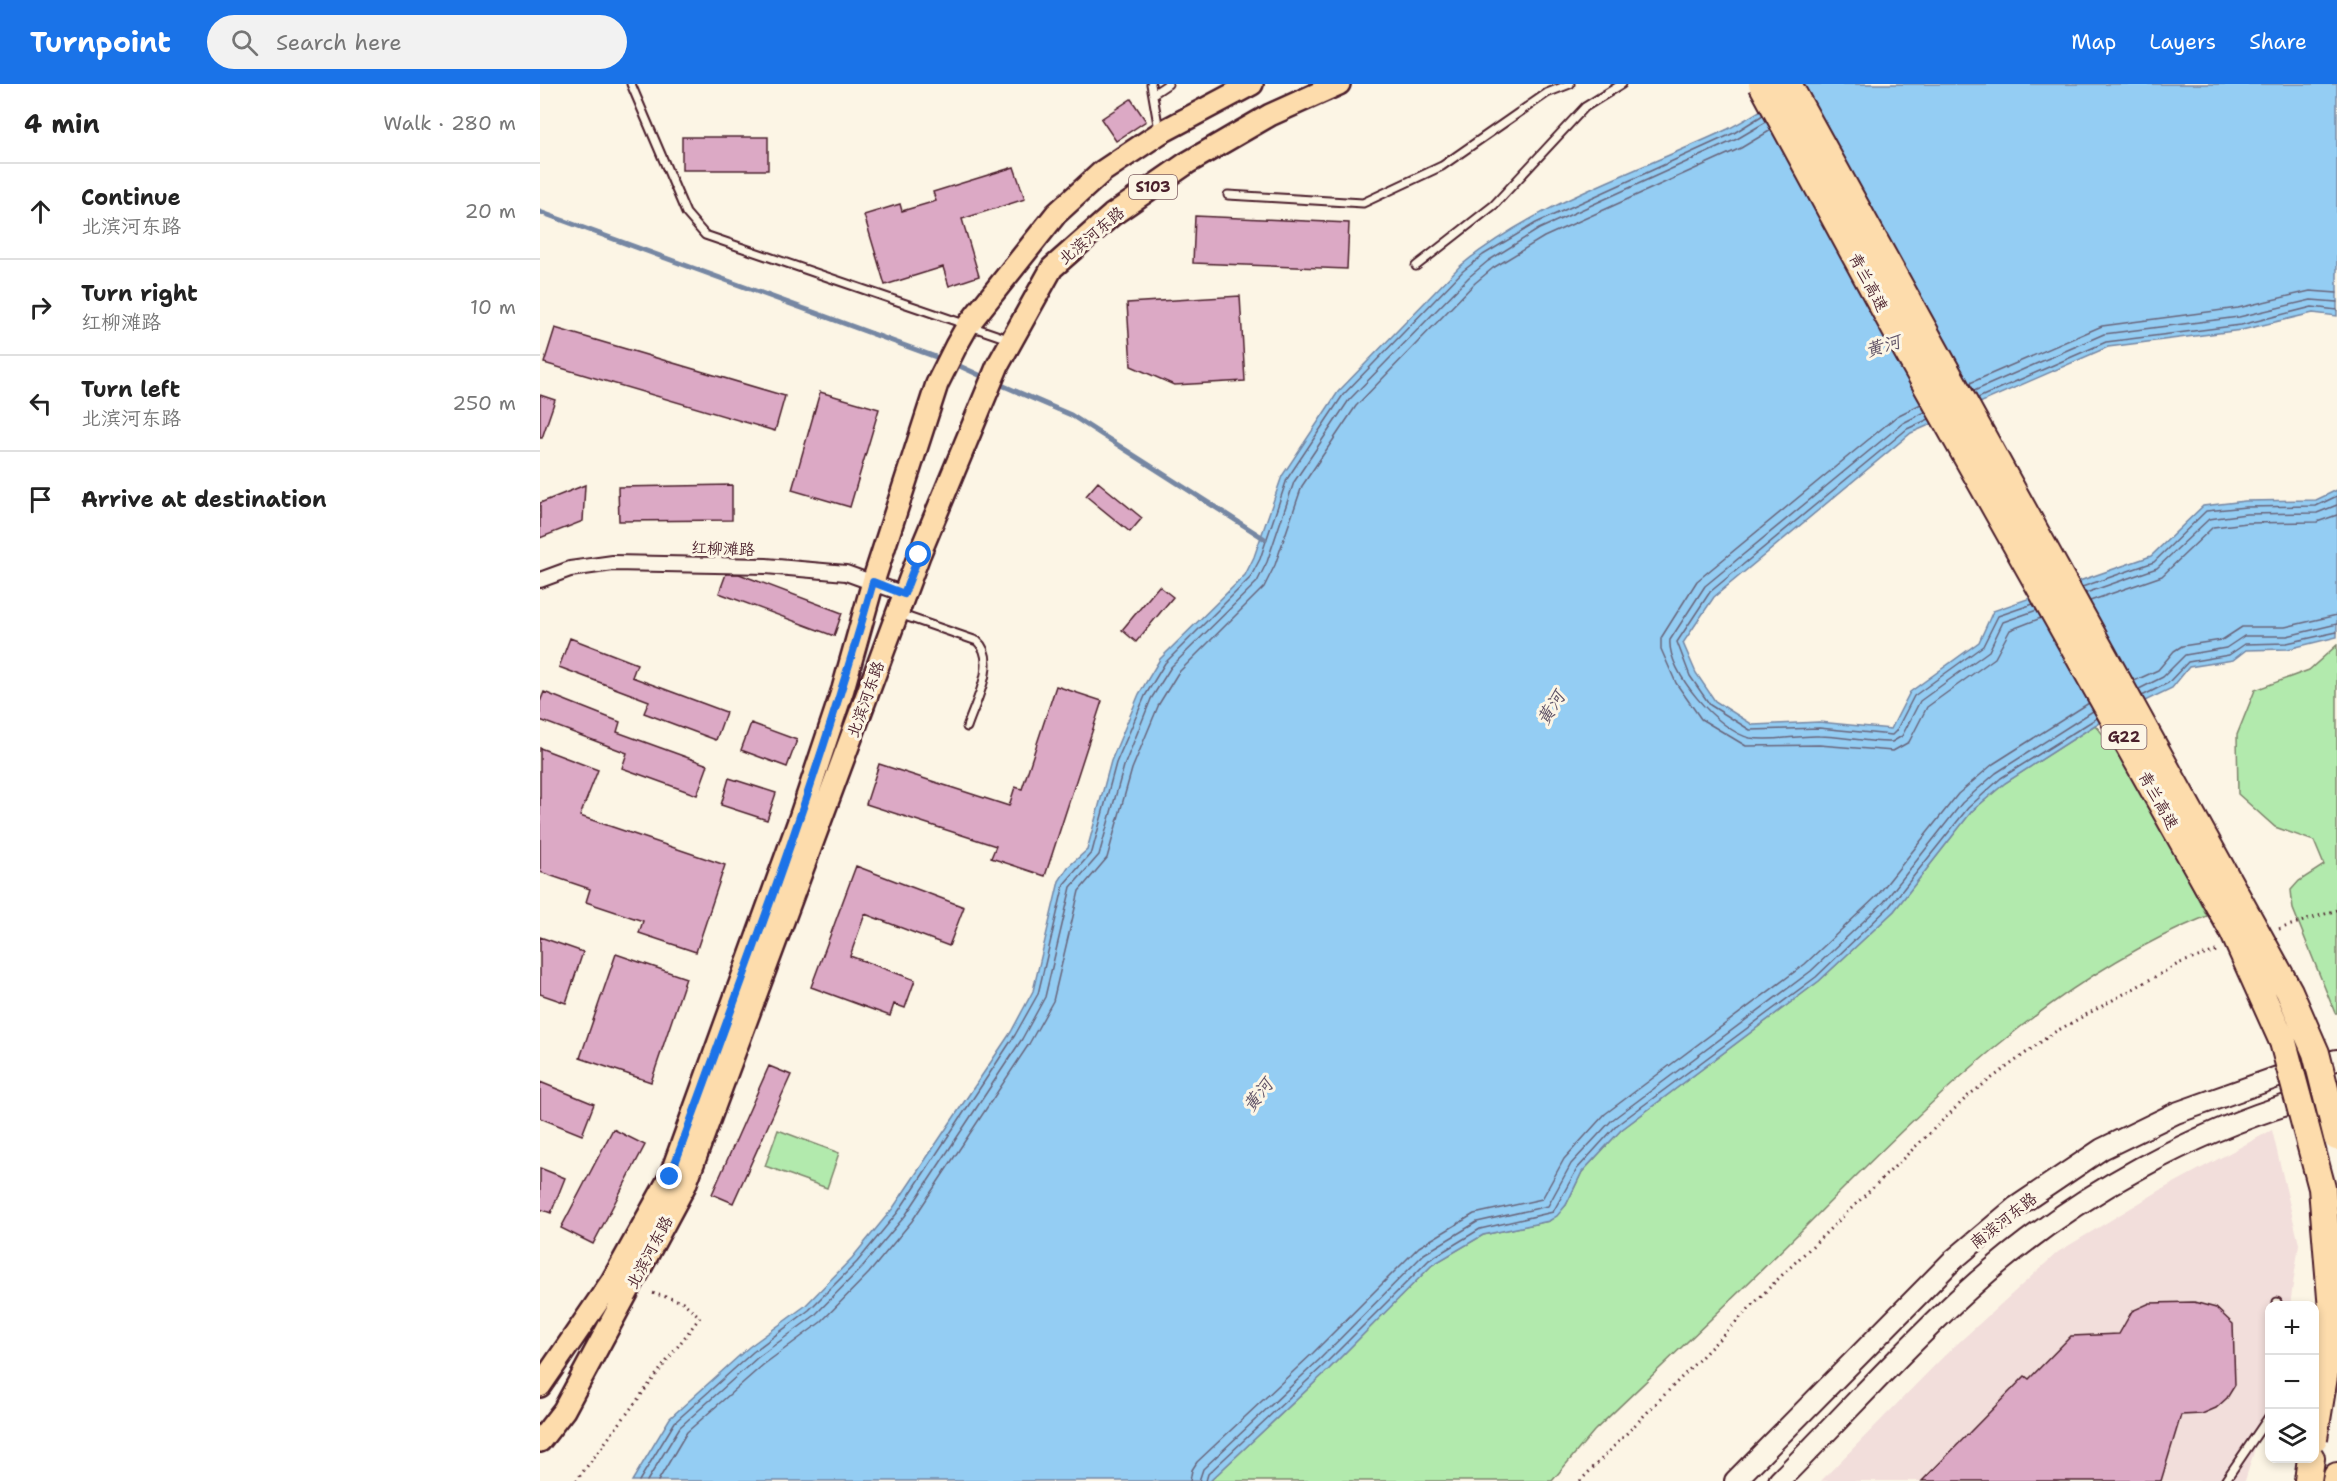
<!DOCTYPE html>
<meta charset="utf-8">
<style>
:root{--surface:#fff;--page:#f2f2f2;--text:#222;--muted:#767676;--line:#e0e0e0;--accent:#1a73e8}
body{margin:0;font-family:"Shantell Sans","LXGW WenKai TC",sans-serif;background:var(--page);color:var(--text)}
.controls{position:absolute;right:18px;bottom:18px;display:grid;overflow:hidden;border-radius:12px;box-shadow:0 3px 9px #0003}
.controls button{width:54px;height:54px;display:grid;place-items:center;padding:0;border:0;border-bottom:2px solid var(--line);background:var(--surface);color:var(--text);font:30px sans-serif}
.stop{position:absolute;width:18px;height:18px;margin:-14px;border:4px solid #1a73e8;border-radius:50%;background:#fff}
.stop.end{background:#1a73e8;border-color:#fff;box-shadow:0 2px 6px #0008}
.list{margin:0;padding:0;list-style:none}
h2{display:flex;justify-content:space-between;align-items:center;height:78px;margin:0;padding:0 24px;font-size:26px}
h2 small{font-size:20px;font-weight:400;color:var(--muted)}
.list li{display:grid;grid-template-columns:39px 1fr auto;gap:18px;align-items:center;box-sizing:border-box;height:96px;padding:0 24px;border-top:2px solid var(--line)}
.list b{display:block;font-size:22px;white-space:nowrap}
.list p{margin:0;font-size:20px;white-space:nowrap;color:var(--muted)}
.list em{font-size:20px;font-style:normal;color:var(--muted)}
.icon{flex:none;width:33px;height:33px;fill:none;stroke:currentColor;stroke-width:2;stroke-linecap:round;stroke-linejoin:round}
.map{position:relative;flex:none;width:1797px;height:1397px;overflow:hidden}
header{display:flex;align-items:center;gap:36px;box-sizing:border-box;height:84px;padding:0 30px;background:var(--accent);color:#fff}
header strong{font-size:28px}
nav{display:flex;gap:33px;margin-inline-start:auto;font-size:21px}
.search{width:420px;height:54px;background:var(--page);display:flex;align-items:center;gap:15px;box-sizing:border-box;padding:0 21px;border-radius:33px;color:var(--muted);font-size:22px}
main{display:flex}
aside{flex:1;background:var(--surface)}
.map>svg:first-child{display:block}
.built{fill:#f2dedb}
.green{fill:#b2eaad;stroke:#7e846c;stroke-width:1.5}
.water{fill:#94cdf3;stroke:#7687a3;stroke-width:1.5}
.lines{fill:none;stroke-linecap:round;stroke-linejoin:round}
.shore{stroke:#68657b;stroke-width:1.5}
.stream{stroke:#7687a3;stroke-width:5}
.building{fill:#dca9c5;stroke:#4a1f2b;stroke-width:1.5}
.lane-casing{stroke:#4a1f2b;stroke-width:11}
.street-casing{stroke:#4a1f2b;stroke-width:18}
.secondary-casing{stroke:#4a1f2b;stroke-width:24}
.primary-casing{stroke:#4a1f2b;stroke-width:26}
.highway-casing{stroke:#4a1f2b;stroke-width:30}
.path{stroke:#4a1f2b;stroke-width:3;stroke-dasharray:1.5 4.5;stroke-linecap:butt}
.lane{stroke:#fcf5e5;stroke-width:7}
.street{stroke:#fcf5e5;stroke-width:14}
.secondary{stroke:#fcf5e5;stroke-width:20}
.primary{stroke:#fddcac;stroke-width:21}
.highway{stroke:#fddcac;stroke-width:26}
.highway-bridge-casing{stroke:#4a1f2b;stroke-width:30;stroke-linecap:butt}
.highway-bridge{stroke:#fddcac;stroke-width:26}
.route{stroke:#1a73e8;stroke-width:8}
.labels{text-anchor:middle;stroke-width:6;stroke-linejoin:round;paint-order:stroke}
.shield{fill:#fcf5e5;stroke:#7f5f63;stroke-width:1.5}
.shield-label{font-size:15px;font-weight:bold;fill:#4a1f2b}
.street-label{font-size:16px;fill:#4a1f2b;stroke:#fcf5e5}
.water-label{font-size:18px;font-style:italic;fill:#605367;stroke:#fcf5e5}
</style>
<header>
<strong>Turnpoint</strong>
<div class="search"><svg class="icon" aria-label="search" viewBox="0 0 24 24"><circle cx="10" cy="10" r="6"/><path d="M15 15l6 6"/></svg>Search here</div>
<nav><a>Map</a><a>Layers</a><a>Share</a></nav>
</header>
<main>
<aside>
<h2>4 min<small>Walk · 280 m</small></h2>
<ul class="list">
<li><svg class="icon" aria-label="ahead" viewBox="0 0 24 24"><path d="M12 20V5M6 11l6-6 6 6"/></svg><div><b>Continue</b><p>北滨河东路</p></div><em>20 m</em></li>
<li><svg class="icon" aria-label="right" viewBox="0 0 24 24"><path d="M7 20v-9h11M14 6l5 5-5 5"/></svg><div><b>Turn right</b><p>红柳滩路</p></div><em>10 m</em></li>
<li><svg class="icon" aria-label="left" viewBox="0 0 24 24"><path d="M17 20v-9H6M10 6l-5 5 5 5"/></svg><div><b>Turn left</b><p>北滨河东路</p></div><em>250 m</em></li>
<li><svg class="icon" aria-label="arrive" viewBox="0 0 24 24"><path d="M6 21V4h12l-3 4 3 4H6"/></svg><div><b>Arrive at destination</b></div></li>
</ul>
</aside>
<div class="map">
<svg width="1797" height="1397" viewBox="0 0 1797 1397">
<rect width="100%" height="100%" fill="#fcf5e5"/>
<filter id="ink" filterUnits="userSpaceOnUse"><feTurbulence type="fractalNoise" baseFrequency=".0167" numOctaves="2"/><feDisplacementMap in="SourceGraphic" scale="12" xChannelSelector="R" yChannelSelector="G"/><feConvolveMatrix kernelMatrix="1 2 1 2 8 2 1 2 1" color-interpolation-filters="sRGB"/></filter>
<g filter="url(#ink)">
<path class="built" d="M1732,1046L1759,1160L1750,1221L1730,1222L1729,1318L1705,1397H1281L1404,1272L1518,1168L1619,1107Z"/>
<path class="green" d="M1797,561V929H1795L1753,825L1751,806L1759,797L1784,781L1774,757L1735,743L1698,710L1697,651L1715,606L1769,586Z
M1555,641L1591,683L1667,832C1505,898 1384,1024 1262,1146C1194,1214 1124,1280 1054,1347L1012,1397H670L789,1285L892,1181L943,1151L1009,1137L1026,1121L1042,1088L1081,1046L1279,897L1354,827L1432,727L1465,699Z
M238,1046L299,1069L287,1104L225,1082Z"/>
<path class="water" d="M1263,0H1797V232L1773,229L1702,246L1568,263L1371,349L1174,513L1143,559L1156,589L1175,617L1213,641L1279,638L1351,645L1370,608L1439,558L1453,527L1611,472L1663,422L1705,417L1776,416L1797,406V553L1748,565L1706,566L1693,576L1649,583L1632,604L1555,641L1465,699L1432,727L1354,827L1279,897L1081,1046L1042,1088L1026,1121L1017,1132L1009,1137L943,1151L892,1181L789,1285L670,1397H92L130,1334L209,1263L265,1222L312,1174L353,1124L471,948L493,907L519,797L528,783L547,766L571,677L599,610L620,575L705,491L714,473L742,392L798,308L919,183C996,119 1099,87 1188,45C1214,32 1238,15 1263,0Z"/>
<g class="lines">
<path class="shore" d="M1430,299L1562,242L1698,224L1770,207L1797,209
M1434,307L1564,250L1699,233L1771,216L1797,218
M1438,314L1566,258L1701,241L1772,223L1797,226
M1381,320L1357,332L1157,497L1121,554V565L1136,599L1161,635L1206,662L1279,661L1353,667L1369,658L1387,623L1455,574L1470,546L1501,534
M1385,328L1363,339L1165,502L1130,556C1127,588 1179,647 1210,654C1232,658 1257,651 1279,652C1303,652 1328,659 1352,658L1362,652L1380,617L1449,567L1463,538L1497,526
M1389,335L1367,345L1170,508L1137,558L1150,592L1170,621L1210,646L1279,644L1352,651L1356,647L1374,612L1443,562L1458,532L1493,520
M1542,503L1614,478L1666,427L1706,423L1776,422L1797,412
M1546,509L1617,484L1669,435L1706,430L1777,429L1797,421
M1550,517L1622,492L1673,443L1707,439L1777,438L1797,431
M1594,597L1618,586L1634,567L1642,562L1682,556L1702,543H1745L1797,531
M1599,605L1623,593L1645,571L1686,564L1704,552H1747L1797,540
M1602,612L1628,599L1648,578L1689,571L1705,560L1747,559L1797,548
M99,1397L135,1338L213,1268L269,1226L317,1178L358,1128L475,951L498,910L524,800L552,768L576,679L605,612L625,579L710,494L720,475L747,395L803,311L923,187L943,171L996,139L1194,49L1223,31
M107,1397L140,1343L217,1274L274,1232L322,1183L365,1132L482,955L505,913L531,803L559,771L584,682L611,615L631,583L717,498L727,478L754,398L809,316L929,193L948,177L999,145L1197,55L1226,38
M118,1397L147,1348L223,1281L281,1238L329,1189L372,1137L489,960L513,917L539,807L567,774L592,685L619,620L638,589L724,503L735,481L762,402L816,322L935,199L953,184L1004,153L1201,64L1231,46
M650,1397L652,1386L657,1378L773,1269L879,1163L934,1130L1002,1115L1024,1075L1065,1030L1265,880L1337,812L1418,710L1453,680L1549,619
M659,1397L663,1385L779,1276L884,1170L937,1138L1008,1122L1031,1080L1072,1036L1271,887L1344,818L1422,719L1456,689L1553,627
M666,1397L668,1390L784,1281L889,1176L940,1145L1013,1128L1037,1085L1077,1041L1276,893L1349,823L1428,724L1461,694L1557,634"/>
<path class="stream" d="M0,128L404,276
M413,279L448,295
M457,299L531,331L725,455"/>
</g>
<path class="building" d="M591,15L606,37L576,57L561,35Z
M142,53H228V86H142Z
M474,83L485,115L422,135L439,192L409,202L403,183L345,201L324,131L360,120L362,127L396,117L393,108Z
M655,132L809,139L807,185L653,179Z
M700,212L705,297L634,301L591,282L587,219Z
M15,244L245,312L235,347L4,279Z
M280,308L339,325L310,423L252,406Z
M0,311L15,316L2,354H0Z
M558,398L602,434L590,448L546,412Z
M45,401L43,437L0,454V419Z
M192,401V436L79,437L78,403Z
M186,490H199L302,529L294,552L179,509Z
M619,502L633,513L596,558L582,546Z
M30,554L97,580L92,593L186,628L176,656L104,629L109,617L19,583Z
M516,602L562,617L505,792L451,774L456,762L326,720L339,680L469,722L475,703L482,705Z
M4,608L80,638L77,648L168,681L157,711L82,684L87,669L0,636V618Z
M211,639L257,656L247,683L201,666Z
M0,664L58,686L40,732L185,781L156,868L99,849L103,837L46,818L50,805L0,788Z
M189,694L236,709L227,736L181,721Z
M316,782L424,823L409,862L325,830L310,872L375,896L365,924L354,920L350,932L271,903Z
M0,853L43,868L26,919L0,910Z
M76,870L146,894L111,998L40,974Z
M229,982L251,991L193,1119L172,1110Z
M0,998L54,1020L42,1051L0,1034Z
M73,1045L105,1061L53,1160L21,1144Z
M0,1084L25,1094L11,1129L0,1125Z
M1654,1218L1676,1224L1693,1240L1695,1301L1687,1314L1676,1324L1662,1330L1641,1331L1621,1397H1382L1485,1292L1489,1295L1531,1252L1579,1250L1592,1227L1610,1219Z"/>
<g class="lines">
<defs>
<path id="lane" d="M91,0L146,129L165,151L468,255
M611,0L619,46
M613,10L628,0
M688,111L823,119L902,82L1007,9L1030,0
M876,182L954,121L1045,23L1082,0
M359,530L437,557C459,576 435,619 427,643
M1737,1222V1218
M1685,1397L1730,1331"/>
<path id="street" d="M0,496L30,485L73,479L226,482L306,489L364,510"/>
<path id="secondary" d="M1195,1397L1412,1177L1476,1123L1562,1065L1636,1029L1763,984L1797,976
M1239,1397C1302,1334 1362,1266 1428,1206C1528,1114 1665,1038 1797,1007"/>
<path id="primary" d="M0,1302L72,1197L130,1093L259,737L303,605L333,498L397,300L416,262L428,241L516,130L563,87L620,49L712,0
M0,1357L24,1326L145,1101L379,471L458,281L512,184L572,131L647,79L730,31L799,0"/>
<path id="highway" d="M1768,1397L1771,1374
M1796,1397L1797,1392"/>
</defs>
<use href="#lane" class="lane-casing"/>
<use href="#street" class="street-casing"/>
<use href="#secondary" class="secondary-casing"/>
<use href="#primary" class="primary-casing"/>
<use href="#highway" class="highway-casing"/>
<path class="path" d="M1739,845L1797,826
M36,1397L160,1233L143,1218L109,1208
M1040,1397L1235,1198L1429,1011L1513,949L1640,879L1679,866"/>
<use href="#lane" class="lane"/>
<use href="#street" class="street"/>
<use href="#secondary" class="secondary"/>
<use href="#primary" class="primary"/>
<use href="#highway" class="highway"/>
<defs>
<path id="highway-bridge" d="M1222,0L1361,256L1693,847L1743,958L1782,1104L1793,1238L1774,1354
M1248,0L1749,907L1776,969L1797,1053"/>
</defs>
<use href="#highway-bridge" class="highway-bridge-casing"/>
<use href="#highway-bridge" class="highway-bridge"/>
</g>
</g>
<g class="lines" filter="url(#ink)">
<path class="route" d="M130,1093C202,896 277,700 333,498L364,510L379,471"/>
</g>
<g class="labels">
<g class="shield">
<rect x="589" y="91" width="48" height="24" rx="4.5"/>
<rect x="1561.5" y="641" width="45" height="24" rx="4.5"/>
</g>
<g class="shield-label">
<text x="613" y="108">S103</text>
<text x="1584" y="658">G22</text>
</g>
<g class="street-label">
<text transform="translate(551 151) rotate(-40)" y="6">北滨河东路</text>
<text transform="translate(1329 198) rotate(62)" y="6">青兰高速</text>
<text transform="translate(183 464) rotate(2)" y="6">红柳滩路</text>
<text transform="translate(325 615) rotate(-70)" y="6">北滨河东路</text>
<text transform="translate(1619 716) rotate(61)" y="6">青兰高速</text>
<text transform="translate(1463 1136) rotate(-38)" y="6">南滨河东路</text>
<text transform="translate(109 1168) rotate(-62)" y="6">北滨河东路</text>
</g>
<g class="water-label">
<text transform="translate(1343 262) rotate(-17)" y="6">黄河</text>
<text transform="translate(1011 624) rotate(-58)" y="6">黄河</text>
<text transform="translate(718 1011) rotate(-52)" y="6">黄河</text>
</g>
</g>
</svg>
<div class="controls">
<button>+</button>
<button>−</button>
<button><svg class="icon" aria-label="layers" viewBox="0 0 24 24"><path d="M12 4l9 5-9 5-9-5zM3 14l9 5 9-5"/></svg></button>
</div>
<div class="stop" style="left:379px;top:471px"></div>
<div class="stop end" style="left:130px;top:1093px"></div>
</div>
</main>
